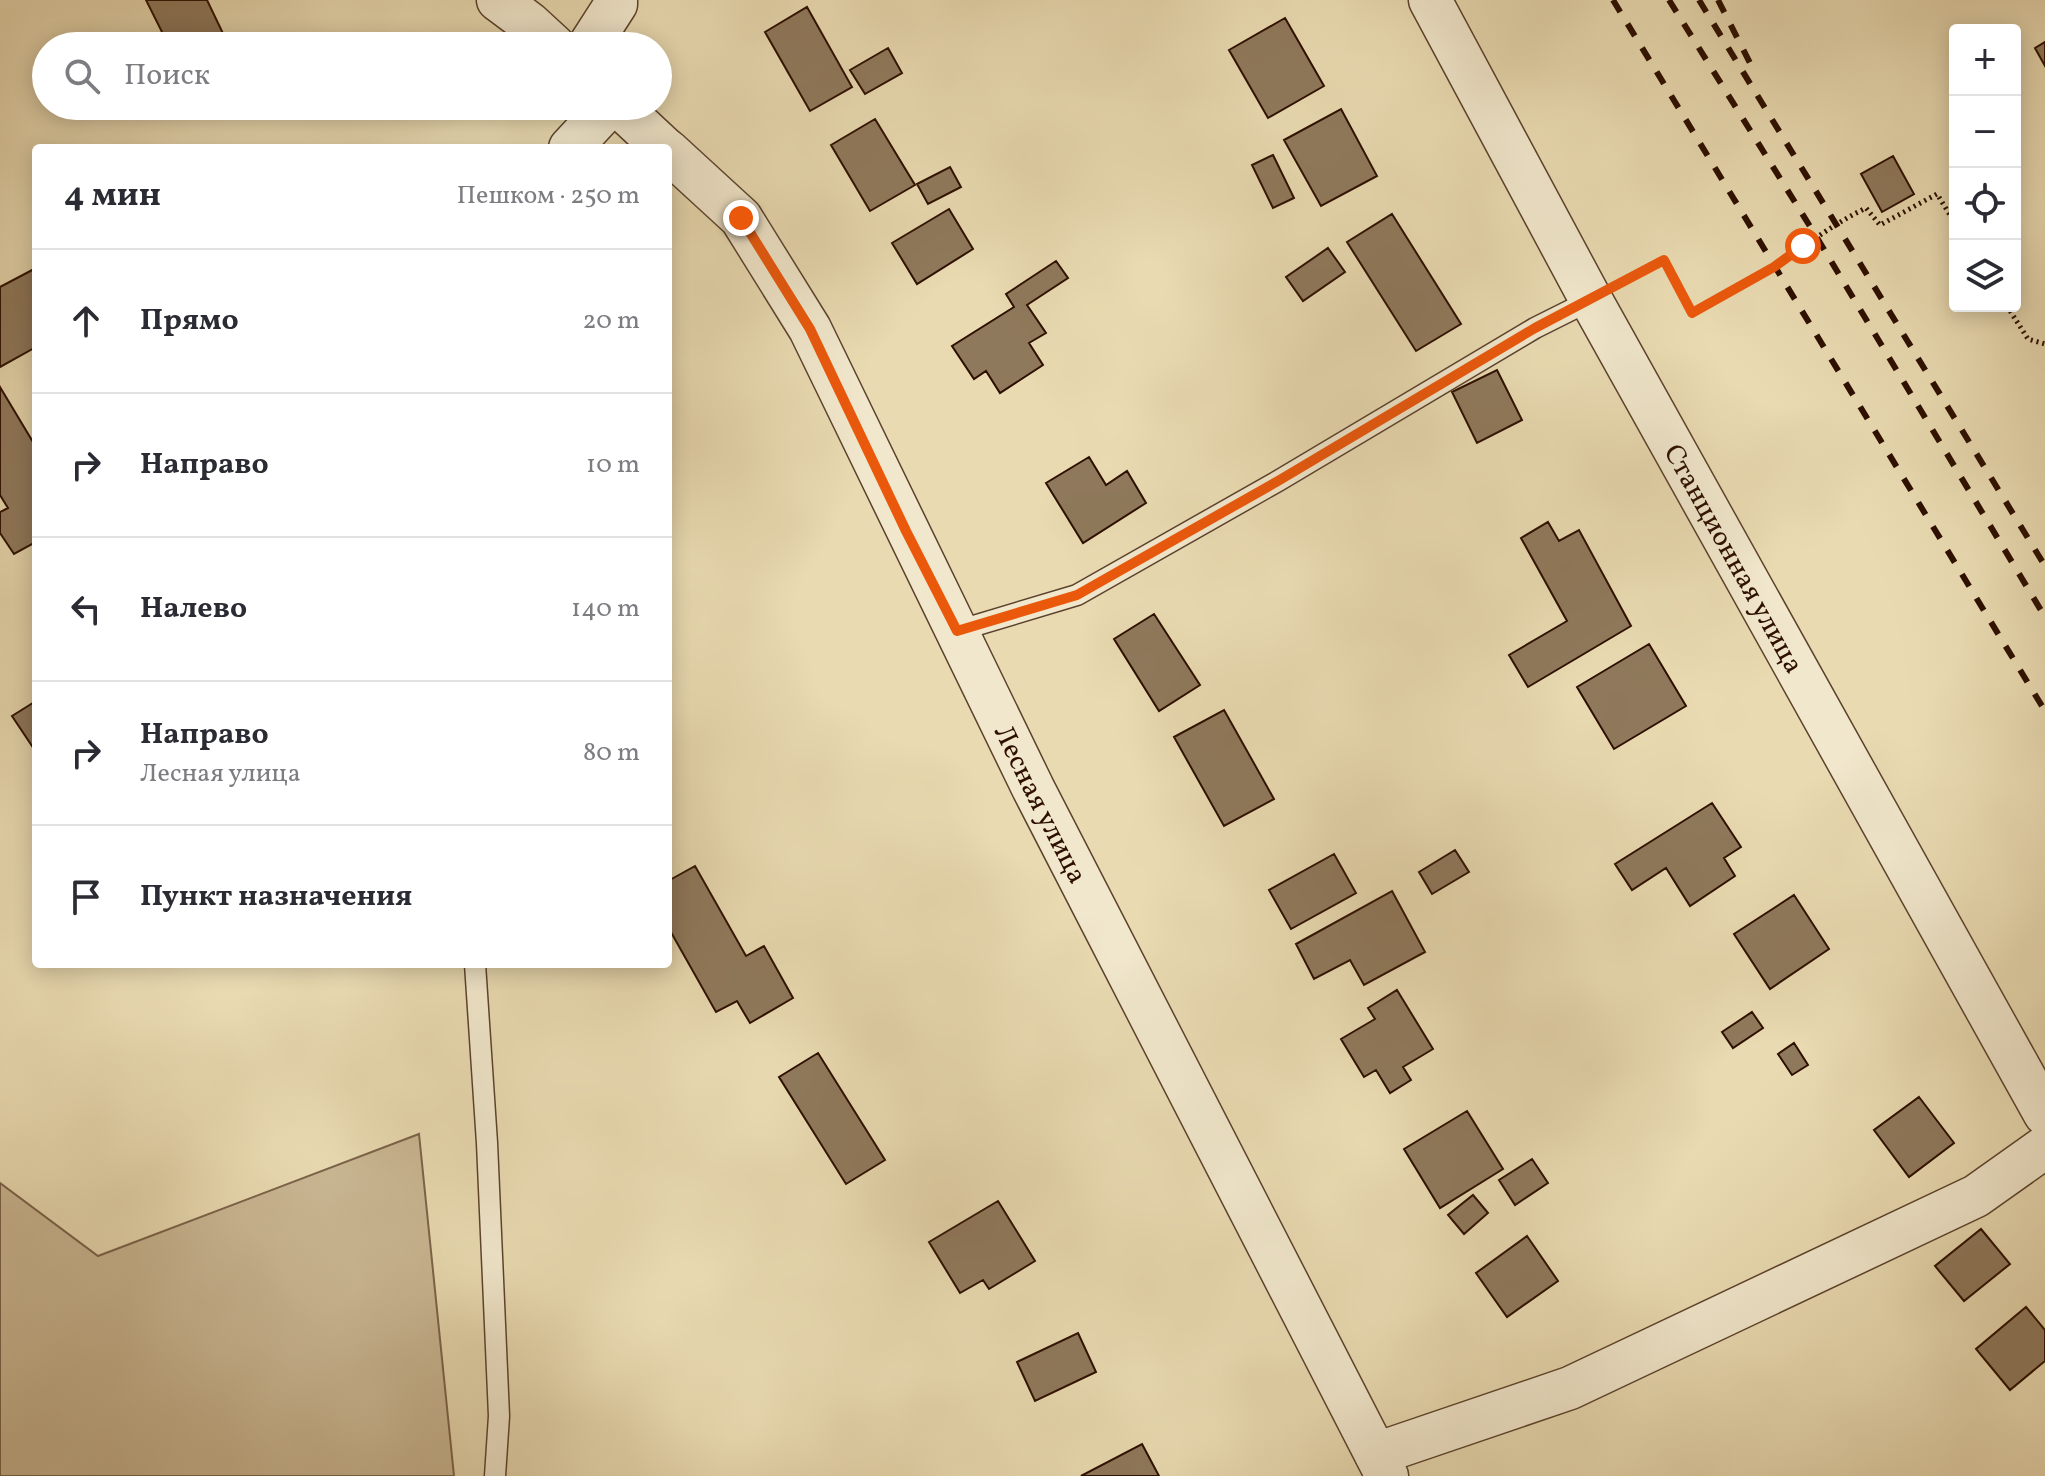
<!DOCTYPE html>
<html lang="ru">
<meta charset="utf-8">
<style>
:root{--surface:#fff;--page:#f2f2f3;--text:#2b2b33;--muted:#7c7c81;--line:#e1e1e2}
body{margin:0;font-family:Vollkorn,serif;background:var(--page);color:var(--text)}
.controls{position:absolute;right:24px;top:24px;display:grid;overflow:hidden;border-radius:8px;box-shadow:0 4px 20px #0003}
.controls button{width:72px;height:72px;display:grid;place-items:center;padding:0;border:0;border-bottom:2px solid var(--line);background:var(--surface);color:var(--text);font:40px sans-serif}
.stop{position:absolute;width:24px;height:24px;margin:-18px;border:6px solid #ea580c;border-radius:50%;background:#fff}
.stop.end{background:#ea580c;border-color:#fff;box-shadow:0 2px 8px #0008}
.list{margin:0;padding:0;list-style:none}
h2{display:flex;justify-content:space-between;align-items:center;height:104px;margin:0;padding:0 32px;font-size:34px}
h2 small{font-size:26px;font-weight:400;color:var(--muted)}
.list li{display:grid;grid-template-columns:52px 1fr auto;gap:24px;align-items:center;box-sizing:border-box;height:144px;padding:0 32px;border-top:2px solid var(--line)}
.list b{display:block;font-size:30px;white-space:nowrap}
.list p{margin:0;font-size:26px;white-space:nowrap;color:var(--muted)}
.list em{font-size:26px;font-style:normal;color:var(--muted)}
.icon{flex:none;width:44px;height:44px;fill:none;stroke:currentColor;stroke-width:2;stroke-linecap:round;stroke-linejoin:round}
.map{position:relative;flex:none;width:2045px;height:1476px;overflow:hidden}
.search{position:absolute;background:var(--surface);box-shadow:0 4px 20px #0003;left:32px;top:32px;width:640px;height:88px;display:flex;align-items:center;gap:20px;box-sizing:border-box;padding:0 28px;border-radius:44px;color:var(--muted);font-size:30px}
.panel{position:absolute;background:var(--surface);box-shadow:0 4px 20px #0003;left:32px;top:144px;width:640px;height:824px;border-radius:8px}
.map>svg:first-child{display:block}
.green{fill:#c9b793;stroke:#7b634a;stroke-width:2}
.building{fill:#8f795c;stroke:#2d0f00;stroke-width:2}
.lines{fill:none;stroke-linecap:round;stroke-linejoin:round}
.lane-casing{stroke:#5c422c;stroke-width:23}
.street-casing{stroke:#5c422c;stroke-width:45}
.path{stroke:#2d0f00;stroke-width:5;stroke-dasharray:2 4;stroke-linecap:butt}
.lane{stroke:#f1e7cc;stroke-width:20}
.street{stroke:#f1e7cc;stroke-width:42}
.rail{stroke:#2d0f00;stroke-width:6;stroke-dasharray:14 14;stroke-linecap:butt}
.route{stroke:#ea580c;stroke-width:10}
.labels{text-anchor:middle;stroke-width:6;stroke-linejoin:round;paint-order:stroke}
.street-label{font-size:28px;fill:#2d0f00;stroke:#f1e7cc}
</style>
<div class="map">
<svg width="2045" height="1476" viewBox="0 0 2045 1476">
<rect width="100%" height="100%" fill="#e9dab1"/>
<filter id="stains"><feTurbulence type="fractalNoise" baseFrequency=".0025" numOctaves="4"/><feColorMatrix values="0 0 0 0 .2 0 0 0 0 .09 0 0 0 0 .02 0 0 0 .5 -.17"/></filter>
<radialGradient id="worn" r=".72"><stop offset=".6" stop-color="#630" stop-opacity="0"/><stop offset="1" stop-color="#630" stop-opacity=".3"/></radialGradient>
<path class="green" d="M419,1134L454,1476H0V1183L98,1256Z"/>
<path class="building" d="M146,0H207L229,46H169Z
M807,7L852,87L810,111L765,32Z
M1285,18L1324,86L1268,118L1229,50Z
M2045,42V66L2035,48Z
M888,48L902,73L865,94L850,70Z
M1341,109L1377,176L1321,206L1284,140Z
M875,119L915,185L870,211L831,145Z
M1273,155L1294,198L1273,208L1252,165Z
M1893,156L1914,194L1882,212L1861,174Z
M950,167L961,187L928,204L917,184Z
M949,209L973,249L917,284L892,243Z
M1392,214L1461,324L1416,351L1347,242Z
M1328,248L1345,272L1303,301L1286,277Z
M1056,261L1068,278L1027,305L1046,333L1029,343L1043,365L1000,393L986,371L974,379L952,346L1014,307L1006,294Z
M36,268V347L0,367V287Z
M1497,370L1522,420L1477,443L1452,392Z
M0,387L36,447V542L14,554L0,533V512L8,508L0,495Z
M1089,457L1106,485L1127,471L1146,503L1083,543L1046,483Z
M1548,522L1559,541L1579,530L1631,626L1528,687L1509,655L1567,621L1521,538Z
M1154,614L1200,685L1159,711L1114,639Z
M1649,644L1686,706L1614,749L1577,687Z
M36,701V752L12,716Z
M1224,710L1274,799L1224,826L1174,737Z
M1712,803L1741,847L1724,858L1735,876L1690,906L1666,868L1632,890L1615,864Z
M1455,850L1469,872L1432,894L1419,872Z
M1334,854L1356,893L1291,929L1269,890Z
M695,866L746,956L764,946L793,998L750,1023L737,1001L716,1012L668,927V881Z
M1392,891L1425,952L1364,985L1350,960L1314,979L1296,944Z
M1794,895L1829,949L1770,989L1734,934Z
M1397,990L1433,1049L1403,1067L1411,1080L1390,1093L1376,1070L1364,1077L1341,1039L1375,1019L1368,1008Z
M1752,1012L1763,1028L1733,1048L1722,1032Z
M1794,1043L1808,1065L1792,1075L1778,1054Z
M818,1053L885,1160L846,1184L779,1077Z
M1919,1097L1954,1143L1909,1177L1874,1130Z
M1467,1111L1503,1169L1440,1208L1404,1149Z
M1532,1159L1548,1183L1515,1205L1499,1180Z
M1473,1195L1488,1213L1464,1234L1448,1215Z
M998,1201L1035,1261L989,1289L983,1280L960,1293L929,1242Z
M1981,1229L2010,1264L1964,1301L1935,1266Z
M1527,1236L1558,1281L1507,1317L1476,1273Z
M2026,1307L2045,1330V1361L2010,1390L1976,1349Z
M1078,1333L1096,1372L1035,1401L1017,1362Z
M1142,1444L1159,1476H1081Z"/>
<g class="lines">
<defs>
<path id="lane" d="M957,631L1077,595L1278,481L1535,328L1591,300
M475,964L487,1143L499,1416L495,1476"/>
<g id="street">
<path d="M498,0L529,23L554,46"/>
<path id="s1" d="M1430,0L1591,300L2045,1114"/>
<path d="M589,46L616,4V0"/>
<path d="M619,106L664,148"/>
<path d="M570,148L609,106"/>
<path id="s2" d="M668,151L741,218L810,329L1033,788L1387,1476"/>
<path d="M1376,1454L1570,1388L1976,1196L2045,1147"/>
</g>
</defs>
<use href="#lane" class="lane-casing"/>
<use href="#street" class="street-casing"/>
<path class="path" d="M1627,280L1664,260L1692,313C1718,295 1749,284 1775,266C1805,246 1833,224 1866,208L1880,225L1937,194L1955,223
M2007,306L2028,339L2045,344"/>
<use href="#lane" class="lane"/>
<use href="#street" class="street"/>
<path class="rail" d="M1613,0L2045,711
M1669,0L1816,236L2045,617
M1699,0L2045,566
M1718,0L1750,63"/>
</g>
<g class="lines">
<path class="route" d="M741,218L810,329L906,531L957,631L1077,595L1278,481L1535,328L1664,260L1692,313L1774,267L1803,246"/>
</g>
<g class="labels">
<g class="street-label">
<text dy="10" stroke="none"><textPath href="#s1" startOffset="636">Станционная улица</textPath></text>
<text dy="10" stroke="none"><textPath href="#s2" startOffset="758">Лесная улица</textPath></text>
</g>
</g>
<rect width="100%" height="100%" filter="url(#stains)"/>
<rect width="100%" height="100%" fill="url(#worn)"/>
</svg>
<div class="controls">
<button>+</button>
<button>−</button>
<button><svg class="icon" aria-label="locate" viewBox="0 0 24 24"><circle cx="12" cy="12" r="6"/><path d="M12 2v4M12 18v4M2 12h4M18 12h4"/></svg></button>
<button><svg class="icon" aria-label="layers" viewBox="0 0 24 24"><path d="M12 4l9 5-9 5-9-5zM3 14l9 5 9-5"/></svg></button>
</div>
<div class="stop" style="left:1803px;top:246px"></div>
<div class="stop end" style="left:741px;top:218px"></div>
<div class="search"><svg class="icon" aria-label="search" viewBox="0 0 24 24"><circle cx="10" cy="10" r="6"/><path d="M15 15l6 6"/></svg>Поиск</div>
<section class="panel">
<h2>4 мин<small>Пешком · 250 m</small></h2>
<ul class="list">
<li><svg class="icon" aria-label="ahead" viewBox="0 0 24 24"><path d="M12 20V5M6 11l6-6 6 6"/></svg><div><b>Прямо</b></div><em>20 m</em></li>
<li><svg class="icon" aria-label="right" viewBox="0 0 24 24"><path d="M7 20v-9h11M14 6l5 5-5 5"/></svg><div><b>Направо</b></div><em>10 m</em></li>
<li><svg class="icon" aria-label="left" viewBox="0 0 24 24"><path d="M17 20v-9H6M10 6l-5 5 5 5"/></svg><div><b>Налево</b></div><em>140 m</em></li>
<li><svg class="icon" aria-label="right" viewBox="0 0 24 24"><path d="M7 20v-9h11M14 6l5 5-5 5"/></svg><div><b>Направо</b><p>Лесная улица</p></div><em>80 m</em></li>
<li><svg class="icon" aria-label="arrive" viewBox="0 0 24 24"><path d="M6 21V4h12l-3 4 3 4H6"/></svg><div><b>Пункт назначения</b></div></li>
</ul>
</section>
</div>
